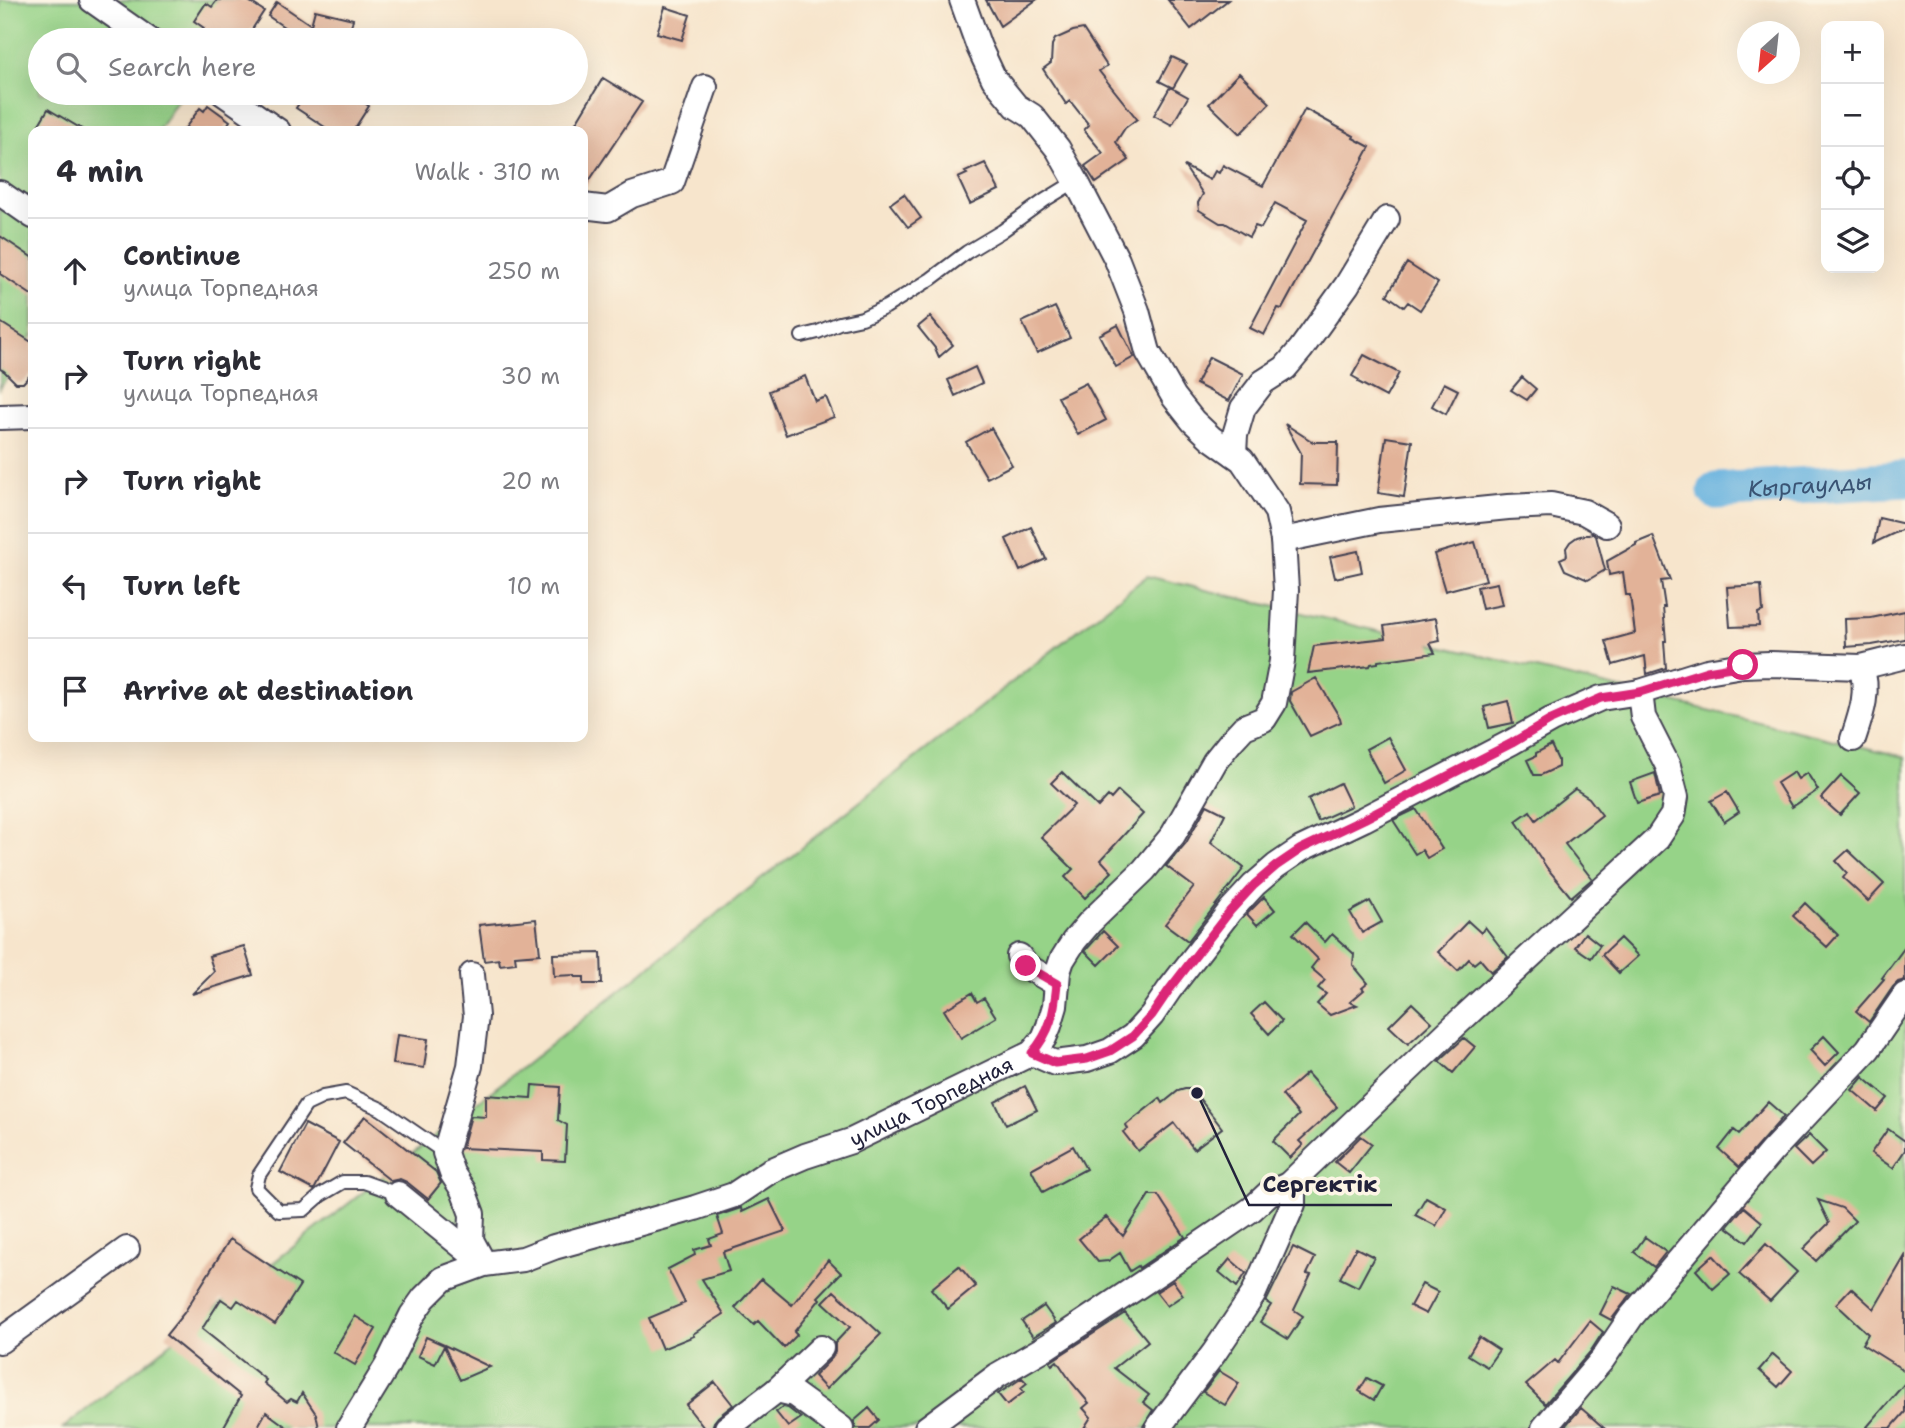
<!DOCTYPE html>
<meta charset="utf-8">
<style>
:root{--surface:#fff;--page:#f7f7f7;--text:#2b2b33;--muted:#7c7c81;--line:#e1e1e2}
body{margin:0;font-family:"Shantell Sans",sans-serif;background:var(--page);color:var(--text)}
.controls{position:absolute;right:21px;top:21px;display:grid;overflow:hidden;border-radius:14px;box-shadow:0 7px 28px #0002}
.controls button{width:63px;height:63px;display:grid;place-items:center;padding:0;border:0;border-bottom:2px solid var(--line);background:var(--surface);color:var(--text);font:35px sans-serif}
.compass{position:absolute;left:1737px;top:21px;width:63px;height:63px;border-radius:50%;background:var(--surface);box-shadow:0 7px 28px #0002;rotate:207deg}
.stop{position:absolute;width:21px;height:21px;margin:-16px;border:5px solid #db2777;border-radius:50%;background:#fff}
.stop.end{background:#db2777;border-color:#fff;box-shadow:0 2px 7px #0008}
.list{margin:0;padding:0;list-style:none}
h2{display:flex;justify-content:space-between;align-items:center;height:91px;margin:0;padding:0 28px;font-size:30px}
h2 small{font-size:23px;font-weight:400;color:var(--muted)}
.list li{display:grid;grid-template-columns:46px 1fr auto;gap:21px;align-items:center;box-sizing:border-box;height:105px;padding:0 28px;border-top:2px solid var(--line)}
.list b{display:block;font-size:26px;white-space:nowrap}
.list p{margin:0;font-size:23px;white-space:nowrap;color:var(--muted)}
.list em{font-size:23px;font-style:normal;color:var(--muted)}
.icon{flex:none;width:38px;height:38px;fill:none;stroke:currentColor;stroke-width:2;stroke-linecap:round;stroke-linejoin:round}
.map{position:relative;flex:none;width:1905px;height:1428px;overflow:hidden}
.search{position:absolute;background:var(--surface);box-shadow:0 7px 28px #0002;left:28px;top:28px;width:560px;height:77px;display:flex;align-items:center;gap:18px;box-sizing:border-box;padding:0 24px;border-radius:38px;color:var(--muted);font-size:26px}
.panel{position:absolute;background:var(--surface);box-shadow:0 7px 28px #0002;left:28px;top:126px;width:560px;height:616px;border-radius:14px}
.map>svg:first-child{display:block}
.green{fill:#96d388;stroke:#5c7a62;stroke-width:2}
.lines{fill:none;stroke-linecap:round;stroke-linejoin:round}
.river{stroke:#67b2df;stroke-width:37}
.building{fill:#e2b298}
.service-casing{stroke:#423f51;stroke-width:16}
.minor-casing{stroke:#423f51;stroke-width:28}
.service{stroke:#fff;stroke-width:12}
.minor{stroke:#fff;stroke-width:24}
.route{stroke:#db2777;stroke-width:9}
.labels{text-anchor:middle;stroke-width:7;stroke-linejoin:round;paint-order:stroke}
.street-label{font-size:21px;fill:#22223b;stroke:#fcf5e5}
.water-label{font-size:23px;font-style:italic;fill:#3a5474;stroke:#fcf5e5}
.leader{fill:none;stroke:#22223b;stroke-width:2.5}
.callout-dot{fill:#22223b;stroke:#fcf5e5;stroke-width:2.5}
.callout-label{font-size:23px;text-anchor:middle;font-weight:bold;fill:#22223b;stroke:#fcf5e5;stroke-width:7;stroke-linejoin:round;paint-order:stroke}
</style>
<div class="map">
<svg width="1905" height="1428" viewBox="0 0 1905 1428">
<rect width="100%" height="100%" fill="#fcf5e5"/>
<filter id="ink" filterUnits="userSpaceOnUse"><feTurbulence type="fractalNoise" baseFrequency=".0143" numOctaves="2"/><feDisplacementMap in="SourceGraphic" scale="14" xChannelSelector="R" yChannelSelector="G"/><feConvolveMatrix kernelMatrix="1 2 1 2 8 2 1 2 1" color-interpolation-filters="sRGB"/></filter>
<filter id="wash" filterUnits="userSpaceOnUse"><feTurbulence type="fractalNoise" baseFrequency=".00686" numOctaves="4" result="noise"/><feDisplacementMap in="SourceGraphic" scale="28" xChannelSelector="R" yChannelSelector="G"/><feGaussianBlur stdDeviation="1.57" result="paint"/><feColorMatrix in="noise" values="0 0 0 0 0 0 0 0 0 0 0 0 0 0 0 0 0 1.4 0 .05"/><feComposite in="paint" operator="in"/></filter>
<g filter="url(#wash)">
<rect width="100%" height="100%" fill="#f7e5cc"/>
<path class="green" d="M0,0H238L214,40H40V93H182L158,131H33V335L0,389Z
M1147,576L1905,757V1428H63Z"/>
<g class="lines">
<path class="river" id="s1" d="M1716,491L1905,479"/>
</g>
<g id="blocks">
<path class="building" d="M217,0H247L264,11L245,40H214L201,32L204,28L194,21L206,3L212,7Z
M986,0H1036L1000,26Z
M1168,0H1228L1191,29Z
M277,2L311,25L315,10L353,19L351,27L378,40H303L268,16Z
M665,7L690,15L682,40L657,33Z
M1083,29L1107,66L1099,71L1137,119L1125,128L1116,142L1129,160L1096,183L1085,166L1103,153L1084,130L1089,125L1070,101L1066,104L1043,69L1051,63L1052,45L1055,39L1073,31Z
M1172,57L1187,64L1173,88L1159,81Z
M1239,73L1270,103L1240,134L1209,104Z
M603,78L642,102L583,190V131H571Z
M1170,87L1188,97L1172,125L1154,115Z
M306,93H349L369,106L353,131H331L296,108Z
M208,105L230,121L223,131H183L200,108L204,111Z
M48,109L85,131H35Z
M1305,109L1354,136L1353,138L1370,147L1282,309L1278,308L1264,335L1250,328L1307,220L1275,203L1261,228L1255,226L1249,237L1225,223H1220L1199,210L1198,203L1203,194L1184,166L1210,180L1215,171L1219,173L1223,165L1263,186Z
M985,163L999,190L970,204L958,178L967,174L965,172Z
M904,194L921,218L908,227L890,204Z
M0,236L33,258V296L0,274Z
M1407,263L1438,283L1420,310L1408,302L1404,307L1387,295Z
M1055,307L1070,338L1037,353L1022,322Z
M930,317L953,345L939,357L935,348L918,327Z
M0,322L33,343V372L23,383H16L4,371L0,369Z
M1118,325L1134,357L1116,367L1099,335Z
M1364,355L1399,373L1386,397L1358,382L1359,380L1352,376Z
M1209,357L1243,374L1229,401L1196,384Z
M975,367L982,383L955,396L948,380Z
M805,376L815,401L826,397L834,417L786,435L769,391Z
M1522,377L1536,389L1527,400L1511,390Z
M1086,383L1106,420L1078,435L1058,397Z
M1444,383L1458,390L1446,414L1432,406Z
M1285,424L1313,442H1338L1337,485L1300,484L1301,453Z
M991,428L1012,465L987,478L966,442Z
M1386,437L1412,441L1404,497L1378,493Z
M1879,518L1905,524V528L1874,543Z
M1031,527L1046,559L1020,571L1006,539Z
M1592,533L1596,536L1605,570L1588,580L1565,570L1560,559L1567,556L1566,548L1570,542L1577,537Z
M1653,536L1670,580L1661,581L1665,607H1663L1666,641H1664L1666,668L1647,674L1645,656L1613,665L1606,641L1635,633L1630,595H1626L1623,572L1609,575L1607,561L1636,545V543Z
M1475,542L1486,580L1445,591L1434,554Z
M1358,551L1362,572L1335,578L1330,557Z
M1497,583L1502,605L1482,609L1477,587Z
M1761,585L1763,611L1758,613L1759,626L1730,627L1727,587Z
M1905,611V639L1872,645L1846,647L1845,619L1871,618Z
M1436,618L1440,641L1430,643L1435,653L1378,661V663L1371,664L1370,666L1308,673L1314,646L1386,638L1384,626Z
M1316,678L1340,718L1341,722L1310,736L1290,701L1291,692Z
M1508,701L1513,723L1489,728L1484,707Z
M1388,737L1406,770L1384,783L1366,749Z
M1551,745L1558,760V767L1541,775H1534L1527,760L1536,756V753Z
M1062,772L1098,807L1108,796L1111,799L1118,791L1143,814L1101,860L1112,872L1085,898L1065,877L1073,869L1041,837L1074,805L1051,783Z
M1794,772L1798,779L1807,773L1818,790L1792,807L1777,783Z
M1655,773L1660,796L1637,803L1630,782Z
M1841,776L1860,793L1840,815L1821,798Z
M1340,783L1351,806L1318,821L1308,799Z
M1575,789L1589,798L1602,815L1565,844L1592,879L1571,897L1547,868L1516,821L1530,811L1536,820Z
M1727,792L1739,812L1724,822L1711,801Z
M1207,805L1225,814L1211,842L1244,868L1188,941L1165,924L1194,887L1166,866L1186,843Z
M1416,809L1442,849L1427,858L1422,850L1415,854L1393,820Z
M1848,850L1884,884L1868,901L1843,878L1847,873L1836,861Z
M1264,897L1275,910L1257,925L1247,914Z
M1370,901L1382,922L1362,933L1350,912Z
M1805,903L1838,935L1827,947L1793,916Z
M536,919L540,954L515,956L516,963L500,965L499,959L484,961L479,925Z
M1468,921L1481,933L1485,927L1508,957L1491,972L1480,959L1474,964L1469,959L1458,971L1438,952Z
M1305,922L1325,942L1332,934L1354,954L1353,965L1368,983L1362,988L1364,990L1350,1002L1357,1005L1330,1015L1317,1004L1326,994L1318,988L1325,980L1311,968L1318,959L1293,934Z
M1103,931L1118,946L1099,965L1085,951Z
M1585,933L1600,945L1591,958L1575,947Z
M1620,938L1638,956L1619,973L1602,955Z
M244,946L253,975L192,994L214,972L209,956Z
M1905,947V980L1898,982L1893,987L1869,1022L1856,1011L1884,979L1882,978Z
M601,953L602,984H584V977H575V975L554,976L553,954Z
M972,993L977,1002L984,998L996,1017L961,1038L944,1010Z
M1264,1002L1282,1021L1269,1034L1251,1014Z
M1412,1003L1432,1022L1408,1044L1389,1026Z
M397,1035L428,1039L424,1068L393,1064Z
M1824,1036L1839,1052L1825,1066L1810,1050Z
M1464,1038L1475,1047L1453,1073L1439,1061Z
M1307,1073L1337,1107L1299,1141L1303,1145L1290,1158L1273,1141L1299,1115L1282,1095Z
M1863,1077L1888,1098L1877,1111L1852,1090Z
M532,1085L560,1087L558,1120L567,1125L565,1161L543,1160V1152L462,1148L471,1116L486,1117V1095L531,1098Z
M1025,1086L1037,1110L1006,1125L995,1102Z
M1185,1089H1192L1222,1128L1194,1149L1174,1123L1138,1151L1123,1132L1128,1129L1126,1125L1160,1098L1163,1103L1178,1091Z
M1768,1102L1784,1116L1739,1167L1719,1149L1734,1130L1739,1134Z
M365,1116L436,1172L441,1183L428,1199L407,1182L400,1179L391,1181L343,1143Z
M305,1124L339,1142L314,1190L280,1172Z
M1888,1129L1905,1141V1150L1893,1168L1871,1153Z
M1809,1135L1826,1152L1811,1166L1794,1149Z
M1361,1136L1372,1144L1349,1173L1335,1162Z
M1073,1146L1086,1169L1043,1192L1031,1169Z
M1149,1195H1158L1185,1237L1139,1268L1138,1266L1130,1271L1120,1253L1108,1261L1098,1262L1079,1239L1106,1217L1123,1236Z
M1426,1197L1446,1208L1436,1226L1415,1215Z
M769,1199L785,1231L723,1252L729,1271L702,1279L724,1314L693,1334L694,1336L662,1349L649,1318L685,1303L668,1269L695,1255L694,1250L711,1245L709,1239L723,1234L717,1216L741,1208L742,1212Z
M1818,1200L1842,1208L1855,1221L1816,1261L1803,1249L1829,1223Z
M1744,1207L1762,1222L1747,1242L1727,1227Z
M1645,1237L1666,1252L1654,1267L1634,1252Z
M230,1239L300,1285L275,1324L238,1300L233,1307L221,1299L202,1329L266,1380L264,1383L287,1402L291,1399L297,1402L302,1393L316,1414L319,1428H288L266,1412L257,1428H223L241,1396L166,1335L184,1313Z
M1766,1244L1797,1272L1770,1301L1739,1274Z
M1293,1247L1315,1258L1307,1274L1311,1275L1294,1310L1303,1316L1288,1339L1260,1322L1271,1305L1266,1302Z
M1356,1248L1374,1257L1358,1287L1340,1278Z
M1713,1255L1730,1274L1713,1289L1696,1270Z
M1905,1256V1371L1862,1344L1868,1334L1836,1304L1851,1288L1874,1309Z
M1230,1259L1246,1273L1237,1287L1219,1272Z
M828,1260L841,1273L818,1297L820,1299L794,1332L797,1335L784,1348L758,1321L754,1325L735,1308L761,1279L792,1305Z
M959,1266L976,1286L948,1309L931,1289Z
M1173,1281L1183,1295L1167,1306L1156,1292Z
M1422,1284L1438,1292L1426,1314L1410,1306Z
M1614,1286L1631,1294L1611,1320L1600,1314Z
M834,1291L881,1334L826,1389L814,1376L832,1358L835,1352V1343L850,1327L823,1302Z
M1044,1306L1056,1323L1033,1337L1022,1321Z
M1125,1313L1148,1341L1114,1368L1149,1395L1143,1402L1153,1410L1142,1428H1084L1091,1417L1083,1408L1089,1403L1072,1383L1057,1361L1052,1365L1050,1362Z
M355,1316L376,1329L355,1365L333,1352Z
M1590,1321L1603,1332L1590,1352L1545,1404L1526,1385L1555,1360L1558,1363Z
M426,1337L444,1345L490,1367L460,1380L444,1346L435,1364L418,1356Z
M1479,1337L1499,1350L1487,1367L1468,1355Z
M1773,1354L1792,1371L1778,1387L1759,1370Z
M1219,1371L1239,1383L1225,1405L1203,1392Z
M1022,1378L1027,1383L1021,1388L1024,1392L1007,1405L998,1394Z
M1367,1378L1382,1386L1374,1400L1359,1391Z
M715,1382L733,1405L718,1417L714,1422L712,1428H704L686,1405Z
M1905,1383V1412L1891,1428H1866Z
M783,1407L788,1408L801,1418L788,1427L776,1412Z
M869,1408L879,1420L870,1428H856L854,1421Z
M1581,1408L1604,1428H1568L1565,1426Z"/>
</g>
</g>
<g filter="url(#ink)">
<use href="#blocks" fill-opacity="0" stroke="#423f51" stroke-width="2"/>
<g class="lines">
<defs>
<path id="service" d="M802,336L818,332L839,323L862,318L886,307L931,279L967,252L1002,231L1045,200L1076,181
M398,1194L364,1182H343L321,1195L304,1210L279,1211L256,1188L259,1175L306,1105L323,1097L346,1093L381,1109L445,1153"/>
<g id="minor">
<path d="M92,0L149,40"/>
<path d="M962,0L979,47L994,79L1016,106L1032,116L1058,149L1076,181L1117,260L1137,311L1148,352L1174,397L1193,421L1211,438L1242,460L1277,512L1283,540L1286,590L1282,661L1274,703L1264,719L1244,727L1232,740L1215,761L1173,835L1144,870L1090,922L1074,941L1062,960L1058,972L1055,1006L1049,1026L1044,1038L1032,1053"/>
<path d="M223,93L278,131"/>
<path d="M0,193L33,216"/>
<path d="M583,206L608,209L632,195L672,182L705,87"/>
<path d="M0,417L33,416"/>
<path d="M1234,454L1235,435L1243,408L1263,382L1285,368L1301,349L1347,285L1387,219"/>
<path d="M1283,540L1379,520L1508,507L1551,505L1584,512L1607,525"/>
<path d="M1853,739C1861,715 1870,691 1861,667"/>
<path d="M1019,956L1026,966L1057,984"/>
<path d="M472,975L476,1016L470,1066L445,1153L452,1173L463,1190L472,1214L471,1240L484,1264"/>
<path d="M1288,1185L1448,1032L1657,839L1673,815L1676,797L1668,766L1643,717L1640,692"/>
<path d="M398,1194L478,1259"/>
<path d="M0,1341L127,1249"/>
<path d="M777,1390L794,1394L841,1428"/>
<path id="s2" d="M349,1428L387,1366L412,1315L424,1298L443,1279L484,1264L523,1259L554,1247L695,1208L734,1195L770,1171L805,1156L851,1141L1032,1053L1055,1063L1087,1059L1110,1051L1133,1036L1152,1015L1169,990L1230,911L1254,885L1276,866L1301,849L1364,819L1512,742L1551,720L1601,698L1640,692L1707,671L1743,665L1770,664L1861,667L1905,656"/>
<path d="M727,1428L777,1390L821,1348"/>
<path d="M927,1428L998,1375L1048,1346L1158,1273L1252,1209L1269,1193L1288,1185L1293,1194V1204L1253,1295L1214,1353L1158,1428"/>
<path d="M1544,1428L1602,1360L1631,1317L1771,1152L1868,1049L1905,995"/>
</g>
</defs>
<use href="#service" class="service-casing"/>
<use href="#minor" class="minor-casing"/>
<use href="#service" class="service"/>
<use href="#minor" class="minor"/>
</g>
</g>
<g class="lines" filter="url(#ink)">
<path class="route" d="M1026,966L1057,984C1054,1013 1051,1031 1032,1053L1055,1063L1087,1059L1110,1051L1133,1036L1152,1015L1169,990L1230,911L1254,885L1276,866L1301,849L1364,819L1512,743L1551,720L1601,698L1640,692L1707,671L1743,665"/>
</g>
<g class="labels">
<g class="street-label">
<text dy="7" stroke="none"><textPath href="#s2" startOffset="700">улица Торпедная</textPath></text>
</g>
<g class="water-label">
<text dy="8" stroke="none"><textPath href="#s1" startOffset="94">Кыргаулды</textPath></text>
</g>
</g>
<path class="leader" d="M1197 1093L1249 1205H1392"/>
<circle class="callout-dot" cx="1197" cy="1093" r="7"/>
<g class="callout-label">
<text x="1320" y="1192">Сергектік</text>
</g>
</svg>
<div class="controls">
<button>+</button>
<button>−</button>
<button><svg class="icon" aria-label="locate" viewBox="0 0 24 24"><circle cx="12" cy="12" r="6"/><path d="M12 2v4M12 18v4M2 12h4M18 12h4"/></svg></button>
<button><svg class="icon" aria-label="layers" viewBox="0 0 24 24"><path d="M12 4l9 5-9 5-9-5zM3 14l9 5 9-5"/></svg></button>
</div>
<svg class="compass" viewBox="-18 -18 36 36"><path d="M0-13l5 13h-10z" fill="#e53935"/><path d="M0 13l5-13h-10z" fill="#7c7c81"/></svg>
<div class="stop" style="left:1743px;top:665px"></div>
<div class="stop end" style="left:1026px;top:966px"></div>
<div class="search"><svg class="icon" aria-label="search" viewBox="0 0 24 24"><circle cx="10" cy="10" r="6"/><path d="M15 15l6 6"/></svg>Search here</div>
<section class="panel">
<h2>4 min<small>Walk · 310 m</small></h2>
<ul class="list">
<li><svg class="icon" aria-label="ahead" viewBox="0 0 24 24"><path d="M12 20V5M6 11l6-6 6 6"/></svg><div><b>Continue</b><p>улица Торпедная</p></div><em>250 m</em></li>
<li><svg class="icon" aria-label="right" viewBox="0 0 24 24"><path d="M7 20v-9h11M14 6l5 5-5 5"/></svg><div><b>Turn right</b><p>улица Торпедная</p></div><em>30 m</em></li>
<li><svg class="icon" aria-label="right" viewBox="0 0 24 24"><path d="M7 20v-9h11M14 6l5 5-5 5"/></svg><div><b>Turn right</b></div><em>20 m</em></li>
<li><svg class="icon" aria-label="left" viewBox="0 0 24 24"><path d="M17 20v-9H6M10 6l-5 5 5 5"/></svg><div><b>Turn left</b></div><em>10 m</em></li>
<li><svg class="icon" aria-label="arrive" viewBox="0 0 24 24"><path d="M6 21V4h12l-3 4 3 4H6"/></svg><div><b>Arrive at destination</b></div></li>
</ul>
</section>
</div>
